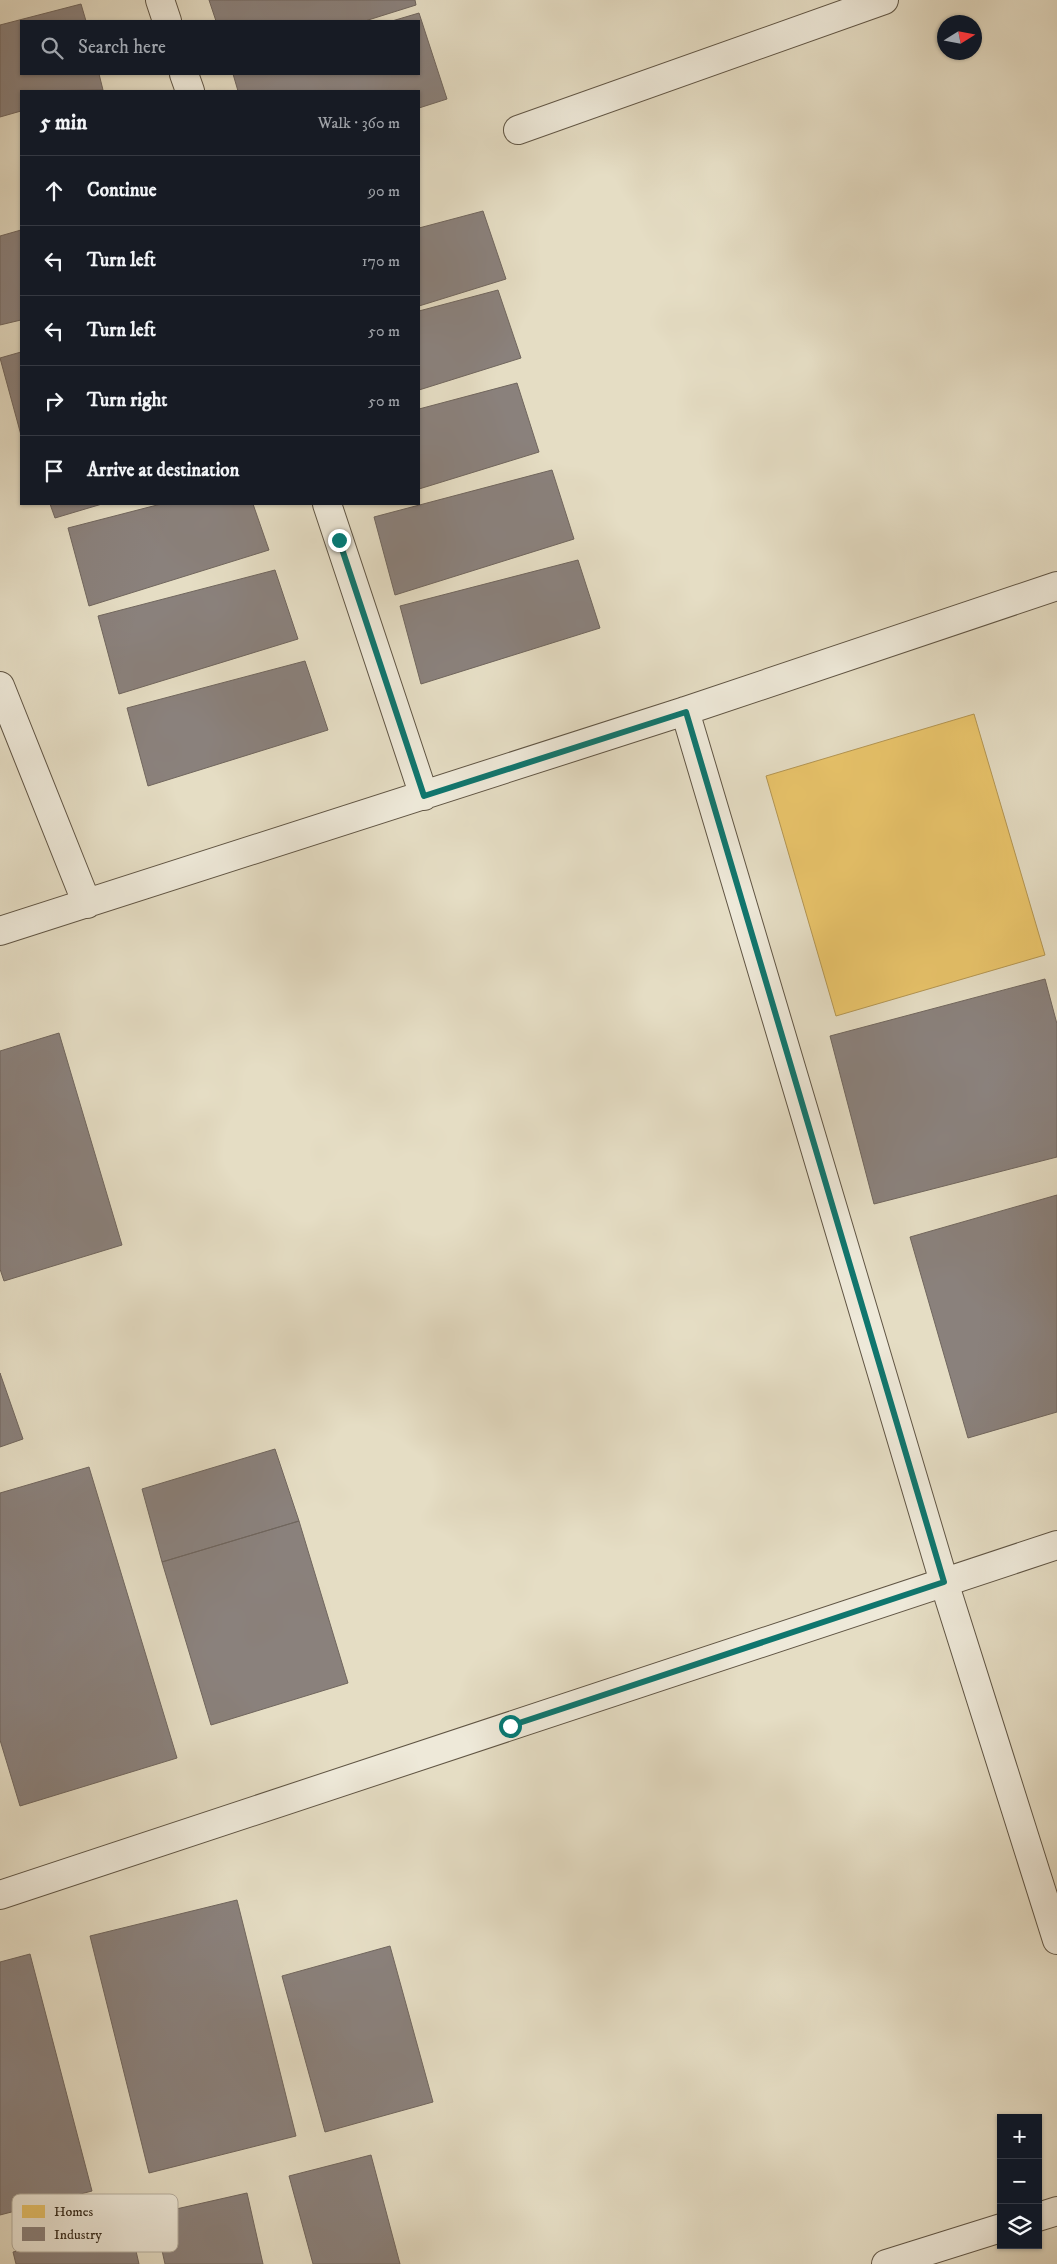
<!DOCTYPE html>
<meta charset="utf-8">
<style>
:root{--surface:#171b24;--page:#242831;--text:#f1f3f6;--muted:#9ea1a6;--line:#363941}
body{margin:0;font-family:"IM FELL DW Pica",serif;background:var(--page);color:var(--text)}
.controls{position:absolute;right:15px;bottom:15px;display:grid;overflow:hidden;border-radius:0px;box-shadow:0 1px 4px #0004}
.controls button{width:45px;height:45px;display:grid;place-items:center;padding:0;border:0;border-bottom:1px solid var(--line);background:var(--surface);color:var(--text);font:25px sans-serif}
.compass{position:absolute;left:937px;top:15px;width:45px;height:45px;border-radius:50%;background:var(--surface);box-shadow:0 1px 4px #0004;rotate:79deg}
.stop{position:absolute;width:15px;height:15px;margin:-11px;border:4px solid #0f766e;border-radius:50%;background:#fff}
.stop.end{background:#0f766e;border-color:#fff;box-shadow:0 1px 5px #0008}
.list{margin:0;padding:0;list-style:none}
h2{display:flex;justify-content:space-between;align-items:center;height:65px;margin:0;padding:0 20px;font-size:21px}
h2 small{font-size:16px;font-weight:400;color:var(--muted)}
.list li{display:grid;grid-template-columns:32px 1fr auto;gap:15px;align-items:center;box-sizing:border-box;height:70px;padding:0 20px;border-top:1px solid var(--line)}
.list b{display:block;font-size:19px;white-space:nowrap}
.list em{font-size:16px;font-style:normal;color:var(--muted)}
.icon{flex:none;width:28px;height:28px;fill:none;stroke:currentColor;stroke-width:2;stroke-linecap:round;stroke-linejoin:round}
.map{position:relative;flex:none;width:1057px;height:2264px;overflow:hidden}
.search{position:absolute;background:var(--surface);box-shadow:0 1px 4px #0004;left:20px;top:20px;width:400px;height:55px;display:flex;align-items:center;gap:12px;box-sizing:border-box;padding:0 18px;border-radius:0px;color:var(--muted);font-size:19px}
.panel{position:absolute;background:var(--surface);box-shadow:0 1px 4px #0004;left:20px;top:90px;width:400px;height:415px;border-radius:0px}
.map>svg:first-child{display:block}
.homes{fill:#e9c46a;stroke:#b39552}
.industry{fill:#8a817c;stroke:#70665e}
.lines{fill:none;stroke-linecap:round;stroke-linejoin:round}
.street-casing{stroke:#605544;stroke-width:30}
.street{stroke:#eee9d9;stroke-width:28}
.route{stroke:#0f766e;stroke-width:6}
.key{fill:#eee9d9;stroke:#b6af9f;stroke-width:1}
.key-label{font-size:14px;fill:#342819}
</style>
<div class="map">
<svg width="1057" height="2264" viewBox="0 0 1057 2264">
<rect width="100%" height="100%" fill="#e5ddc4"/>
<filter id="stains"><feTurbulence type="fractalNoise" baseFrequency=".004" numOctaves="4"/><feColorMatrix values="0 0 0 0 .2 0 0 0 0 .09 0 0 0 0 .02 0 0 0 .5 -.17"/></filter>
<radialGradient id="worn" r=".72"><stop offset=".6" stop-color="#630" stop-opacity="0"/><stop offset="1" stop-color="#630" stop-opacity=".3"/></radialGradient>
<path class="homes" d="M974,714L1045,955L836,1016L766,776Z"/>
<path class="industry" d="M209,0H415L416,5L365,21H216Z
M81,4L86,21H21V74H99L103,90L21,91V111L0,117V25Z
M419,13L447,99L419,108V91H238L233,74H419V21H392Z
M483,211L506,279L419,306V228Z
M21,230V320L0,325V236Z
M498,290L521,358L419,390V311Z
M21,352V435L0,358Z
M517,383L539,452L419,489V409Z
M552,470L574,539L395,595L374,517Z
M50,504H102L55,518Z
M161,504H253L269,550L89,606L68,528Z
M578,560L600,628L421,684L400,606Z
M275,570L298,639L119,694L98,616Z
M305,661L328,730L148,786L127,708Z
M1045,979L1057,1024V1157L874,1204L830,1036Z
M59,1033L122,1245L4,1281L0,1269V1051Z
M1057,1195V1412L968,1438L910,1237Z
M0,1373L23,1439L0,1447Z
M275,1449L299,1521L162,1562L142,1489Z
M89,1467L177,1758L20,1806L0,1740V1493Z
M299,1521L348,1683L211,1725L162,1562Z
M237,1900L296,2136L149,2173L90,1936Z
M390,1946L433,2102L325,2132L282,1976Z
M30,1954L92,2191L0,2215V1962Z
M371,2155L400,2264H313L289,2176Z
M247,2193L263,2264H165L154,2214Z
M130,2225L139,2264H16L13,2252Z"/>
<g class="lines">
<defs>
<path id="street" d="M160,0L167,21
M184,74L190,91
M518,130L884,0
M327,504L424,796
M0,686L87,904
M685,711L944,1582L1057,1940
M0,931L685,711L1057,586
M0,1895L1057,1545
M1038,2217L1057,2211
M886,2264L1001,2228"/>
</defs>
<use href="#street" class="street-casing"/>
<use href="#street" class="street"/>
</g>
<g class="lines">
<path class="route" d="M339,540L424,796L686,712L944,1582L510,1726"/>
</g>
<rect x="12" y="2194" width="166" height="58" rx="8" class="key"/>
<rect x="22" y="2205" width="23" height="13" fill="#e9c46a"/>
<rect x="22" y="2227" width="23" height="14" fill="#8a817c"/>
<g class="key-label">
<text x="54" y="2216">Homes</text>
<text x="54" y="2239">Industry</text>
</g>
<rect width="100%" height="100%" filter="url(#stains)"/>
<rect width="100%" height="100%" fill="url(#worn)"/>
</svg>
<div class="controls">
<button>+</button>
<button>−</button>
<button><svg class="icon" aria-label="layers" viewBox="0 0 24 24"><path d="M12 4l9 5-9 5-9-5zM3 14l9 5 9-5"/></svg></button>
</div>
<svg class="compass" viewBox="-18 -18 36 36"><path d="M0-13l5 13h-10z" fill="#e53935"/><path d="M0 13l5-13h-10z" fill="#9ea1a6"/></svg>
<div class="stop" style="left:510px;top:1726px"></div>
<div class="stop end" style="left:339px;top:540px"></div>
<div class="search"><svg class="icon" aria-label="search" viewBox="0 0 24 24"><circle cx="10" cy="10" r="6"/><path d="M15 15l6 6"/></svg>Search here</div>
<section class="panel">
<h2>5 min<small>Walk · 360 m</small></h2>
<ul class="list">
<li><svg class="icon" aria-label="ahead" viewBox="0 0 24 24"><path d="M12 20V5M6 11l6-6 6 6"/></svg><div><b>Continue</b></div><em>90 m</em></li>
<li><svg class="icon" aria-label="left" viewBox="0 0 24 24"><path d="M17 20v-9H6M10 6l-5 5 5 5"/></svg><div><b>Turn left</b></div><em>170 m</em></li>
<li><svg class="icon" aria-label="left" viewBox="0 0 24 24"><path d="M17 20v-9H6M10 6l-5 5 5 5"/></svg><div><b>Turn left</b></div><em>50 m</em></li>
<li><svg class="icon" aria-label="right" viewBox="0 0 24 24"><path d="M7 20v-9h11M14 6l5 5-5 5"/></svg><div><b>Turn right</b></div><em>50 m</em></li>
<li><svg class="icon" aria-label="arrive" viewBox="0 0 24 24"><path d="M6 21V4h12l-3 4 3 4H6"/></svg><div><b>Arrive at destination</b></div></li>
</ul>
</section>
</div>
